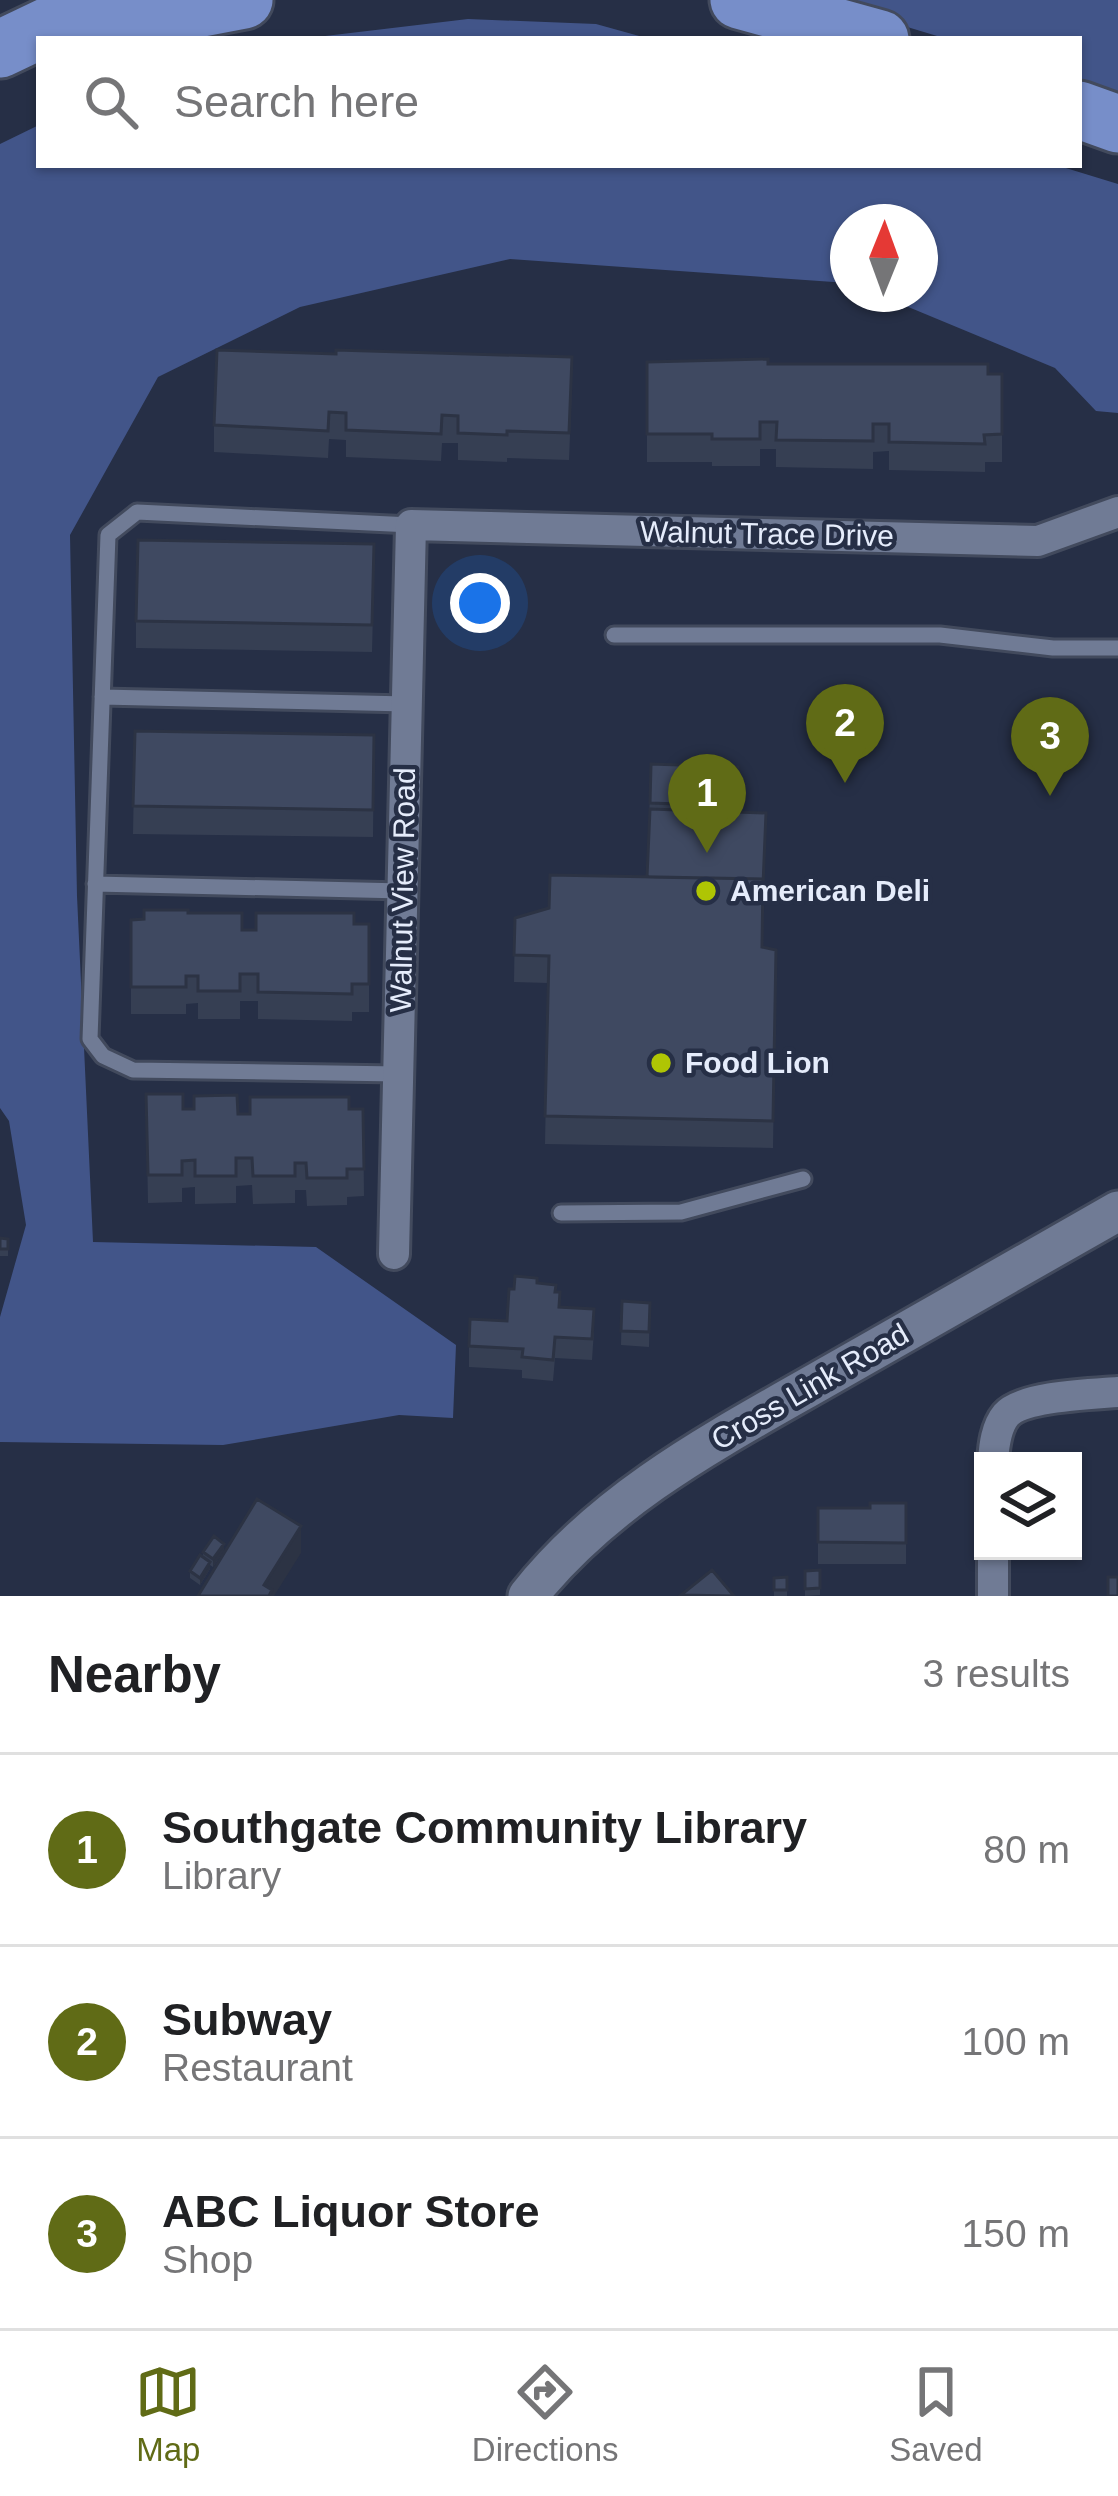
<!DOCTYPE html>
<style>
:root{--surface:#fff;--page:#f6f6f6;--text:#202124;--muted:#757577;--line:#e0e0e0;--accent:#606b16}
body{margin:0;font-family:Arial,sans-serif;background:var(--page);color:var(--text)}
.controls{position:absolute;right:36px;bottom:36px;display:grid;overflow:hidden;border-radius:0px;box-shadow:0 3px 9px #0004}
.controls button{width:108px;height:108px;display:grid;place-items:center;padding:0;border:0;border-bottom:3px solid var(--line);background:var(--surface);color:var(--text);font:60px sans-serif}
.compass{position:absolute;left:830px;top:204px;width:108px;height:108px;border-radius:50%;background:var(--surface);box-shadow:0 3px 9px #0004;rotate:1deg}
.you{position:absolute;left:480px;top:603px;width:42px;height:42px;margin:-30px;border:9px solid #fff;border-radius:50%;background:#1a73e8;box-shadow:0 0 0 18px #1a73e833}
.badge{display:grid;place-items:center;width:78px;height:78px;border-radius:50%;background:var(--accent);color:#fff;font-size:39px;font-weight:700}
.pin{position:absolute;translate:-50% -99px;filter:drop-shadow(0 3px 6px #0008)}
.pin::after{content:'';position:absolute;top:63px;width:42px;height:36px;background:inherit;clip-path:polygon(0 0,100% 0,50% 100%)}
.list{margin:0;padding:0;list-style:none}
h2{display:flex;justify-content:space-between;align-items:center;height:156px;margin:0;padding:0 48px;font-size:51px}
h2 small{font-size:39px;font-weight:400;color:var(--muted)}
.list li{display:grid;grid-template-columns:78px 1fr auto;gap:36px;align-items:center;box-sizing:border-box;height:192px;padding:0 48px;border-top:3px solid var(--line)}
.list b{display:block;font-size:45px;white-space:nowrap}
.list p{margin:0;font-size:39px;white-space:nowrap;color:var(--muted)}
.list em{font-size:39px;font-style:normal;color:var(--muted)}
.icon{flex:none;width:66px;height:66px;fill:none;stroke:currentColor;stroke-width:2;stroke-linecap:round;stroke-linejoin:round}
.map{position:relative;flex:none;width:1118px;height:1596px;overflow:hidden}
.search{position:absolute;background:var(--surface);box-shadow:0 3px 9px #0004;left:36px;right:36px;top:36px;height:132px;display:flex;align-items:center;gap:30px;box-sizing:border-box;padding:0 42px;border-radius:0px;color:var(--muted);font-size:45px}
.sheet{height:732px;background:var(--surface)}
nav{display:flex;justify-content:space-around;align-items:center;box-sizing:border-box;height:168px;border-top:3px solid var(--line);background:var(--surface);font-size:33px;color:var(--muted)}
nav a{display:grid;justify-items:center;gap:6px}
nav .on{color:var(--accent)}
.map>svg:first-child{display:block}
.green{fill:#425589}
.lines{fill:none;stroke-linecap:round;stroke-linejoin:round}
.service-casing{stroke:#424a5d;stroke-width:21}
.minor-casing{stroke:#424a5d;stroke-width:36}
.tertiary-casing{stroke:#424a5d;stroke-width:45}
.motorway-casing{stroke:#424a5d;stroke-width:63}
.service{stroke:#707b95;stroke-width:15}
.minor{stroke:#707b95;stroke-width:30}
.tertiary{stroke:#707b95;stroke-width:39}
.motorway{stroke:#778ec9;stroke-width:57}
.wall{fill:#363f53}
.shaded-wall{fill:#2c3344}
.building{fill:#3f4961;stroke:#2c3344;stroke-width:3}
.poi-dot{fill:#afc504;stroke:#262f46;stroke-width:4.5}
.labels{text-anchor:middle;stroke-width:9;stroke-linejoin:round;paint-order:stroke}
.street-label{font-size:30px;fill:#e5ecfb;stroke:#262f46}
.poi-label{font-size:30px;font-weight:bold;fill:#e5ecfb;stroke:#262f46;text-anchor:start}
</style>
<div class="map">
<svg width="1118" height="1596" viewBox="0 0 1118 1596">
<rect width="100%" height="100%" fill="#262f46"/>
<path class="green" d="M818,0H1118V93L1079,82V39H947Z
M468,19L596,24L650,39H300Z
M39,125V165H1056L1118,184V413L1096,411L1055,368L877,294H920V222H848V283L510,259L300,307L158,377L70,535L77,896L93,1242L316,1247L456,1345L453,1418L399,1415L223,1445L0,1442V1317L26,1225L9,1121L0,1108V144Z"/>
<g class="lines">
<defs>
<path id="service" d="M614,635H940L1053,648H1118
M102,697L407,704
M95,884L403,891
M398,1074L133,1070L103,1056L90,1039L108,535L137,512L411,525
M561,1213L681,1212L803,1179"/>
<path id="minor" d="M394,1254L411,525L1038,541L1118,512
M993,1461C994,1446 996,1427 1006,1415C1022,1396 1093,1394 1118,1392
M993,1596V1551"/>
<path id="tertiary" d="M528,1596C608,1495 720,1438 830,1375C926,1321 1022,1266 1118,1211"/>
<path id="motorway" d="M739,0L880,39
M97,39L181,12L244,0
M0,49L103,0
M1079,110L1118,124"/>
</defs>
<use href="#service" class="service-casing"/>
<use href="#minor" class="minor-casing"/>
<use href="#tertiary" class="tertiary-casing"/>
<use href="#motorway" class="motorway-casing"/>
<use href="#service" class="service"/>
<use href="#minor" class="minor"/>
<use href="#tertiary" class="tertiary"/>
<use href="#motorway" class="motorway"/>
</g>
<path class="wall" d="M647,362L768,364L1002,374V462H985V472L889,470V451L873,452V469L776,467V449H760V466H712V462H647Z
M572,385L569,460L507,458V462L458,460V443H442L441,461L346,457V440L329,439L328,458L214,452V425Z
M374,572L372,652L136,648V621Z
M135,731L374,735L373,837L133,834Z
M651,764L738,767L737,812L763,947L776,950L773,1148L545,1144L548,983L514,982L515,918L647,877Z
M188,913L242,930L369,924V1012H352V1021L258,1019V1001H240V1019H198V1003L186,1004V1014H131V920Z
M146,1094L183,1109L238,1114L363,1109L364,1196L347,1197V1205L307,1206L306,1190H295V1203L253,1204L252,1185L236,1186V1203L195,1204V1187L182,1188V1202L148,1203Z
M0,1238L8,1239V1256H0Z
M537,1283L556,1292L560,1307L594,1330L592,1360L555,1358L553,1381L522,1378V1370L469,1367V1346L507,1321Z
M622,1301L650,1303L649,1347L621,1345Z
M906,1503V1564H818V1508H870Z
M224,1551L213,1567L210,1565V1569L200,1585L190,1578V1571L203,1557V1552Z
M820,1570V1595L805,1596V1571Z
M787,1577V1596H774V1578Z"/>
<path class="shaded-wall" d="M301,1526V1553L274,1596H264V1585Z
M224,1544V1551L213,1567V1559Z
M210,1562V1569L200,1585V1578Z"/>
<path class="building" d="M217,350L336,354V350L572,357L569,433L507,431V435L458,433V416L442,415L441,434L346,430V413L329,412L328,431L214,425Z
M768,359V364H988V374H1002V434L984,435L985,444L889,442V424H873V441L776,440L777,422H760V439H712V434H647V362Z
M138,540L374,544L372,625L136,621Z
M135,731L374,735L373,810L133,806Z
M651,764L738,767L736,806L650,803Z
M650,809L766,813L763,885V879L647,877Z
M550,875L763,879L762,947L776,950L773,1121L545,1116L549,956L514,955L515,918L549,908Z
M144,910H188V913H242V930H256V913H354V924H369V984H352V994L258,992V974H240V991H198V976H186V987H131V920L144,919Z
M146,1094H183V1109H194V1096L237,1095L238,1114H250V1097H349V1109H363L364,1169H347V1178H307L306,1163H295V1176H253L252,1158H236V1176H195V1160L182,1161V1175H148Z
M0,1238L8,1239V1249H0Z
M515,1276L537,1278V1283L556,1285L555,1292H560L559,1307L594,1309L592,1339L555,1337L553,1360L522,1357L523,1349L469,1346L470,1319L507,1321L509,1289H514Z
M622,1301L650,1303L649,1332L621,1331Z
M257,1499L301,1526L264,1585L272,1590L269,1596H198Z
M870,1503H906V1543L818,1542V1508H870Z
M214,1536L224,1544L213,1559L203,1552Z
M200,1555L210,1562L200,1578L190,1571Z
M712,1570L734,1596L681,1595Z
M820,1570V1588L805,1589V1571Z
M787,1577V1590H774V1578Z
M1108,1577H1118V1596H1108Z"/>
<g class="poi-dot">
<circle cx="706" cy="891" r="12"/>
<circle cx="661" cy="1063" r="12"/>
</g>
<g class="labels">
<g class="street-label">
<text transform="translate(767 534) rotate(1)" y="10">Walnut Trace Drive</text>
<text transform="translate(403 890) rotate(-89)" y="10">Walnut View Road</text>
<text transform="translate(810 1387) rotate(-30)" y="10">Cross Link Road</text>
</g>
<g class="poi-label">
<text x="730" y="901">American Deli</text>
<text x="685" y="1073">Food Lion</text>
</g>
</g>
</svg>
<div class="controls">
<button><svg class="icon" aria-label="layers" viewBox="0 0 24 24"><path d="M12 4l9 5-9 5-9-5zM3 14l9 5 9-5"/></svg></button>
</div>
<svg class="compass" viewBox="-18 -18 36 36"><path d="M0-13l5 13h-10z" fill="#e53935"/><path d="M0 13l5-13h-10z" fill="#757577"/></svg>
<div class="you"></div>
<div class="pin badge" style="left:707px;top:853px">1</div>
<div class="pin badge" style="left:845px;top:783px">2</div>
<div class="pin badge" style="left:1050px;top:796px">3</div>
<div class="search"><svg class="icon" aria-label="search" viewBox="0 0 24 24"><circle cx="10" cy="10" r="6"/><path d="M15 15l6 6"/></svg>Search here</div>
</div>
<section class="sheet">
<h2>Nearby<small>3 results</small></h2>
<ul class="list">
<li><span class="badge">1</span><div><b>Southgate Community Library</b><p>Library</p></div><em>80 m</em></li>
<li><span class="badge">2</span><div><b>Subway</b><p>Restaurant</p></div><em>100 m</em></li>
<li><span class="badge">3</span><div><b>ABC Liquor Store</b><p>Shop</p></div><em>150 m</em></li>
</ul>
</section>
<nav>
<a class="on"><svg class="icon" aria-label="map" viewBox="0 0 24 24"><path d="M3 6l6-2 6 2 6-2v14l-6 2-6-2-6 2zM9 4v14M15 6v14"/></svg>Map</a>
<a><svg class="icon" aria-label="directions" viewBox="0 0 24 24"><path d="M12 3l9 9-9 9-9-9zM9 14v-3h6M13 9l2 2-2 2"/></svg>Directions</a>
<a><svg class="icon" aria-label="saved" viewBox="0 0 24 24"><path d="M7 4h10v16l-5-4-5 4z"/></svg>Saved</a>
</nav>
